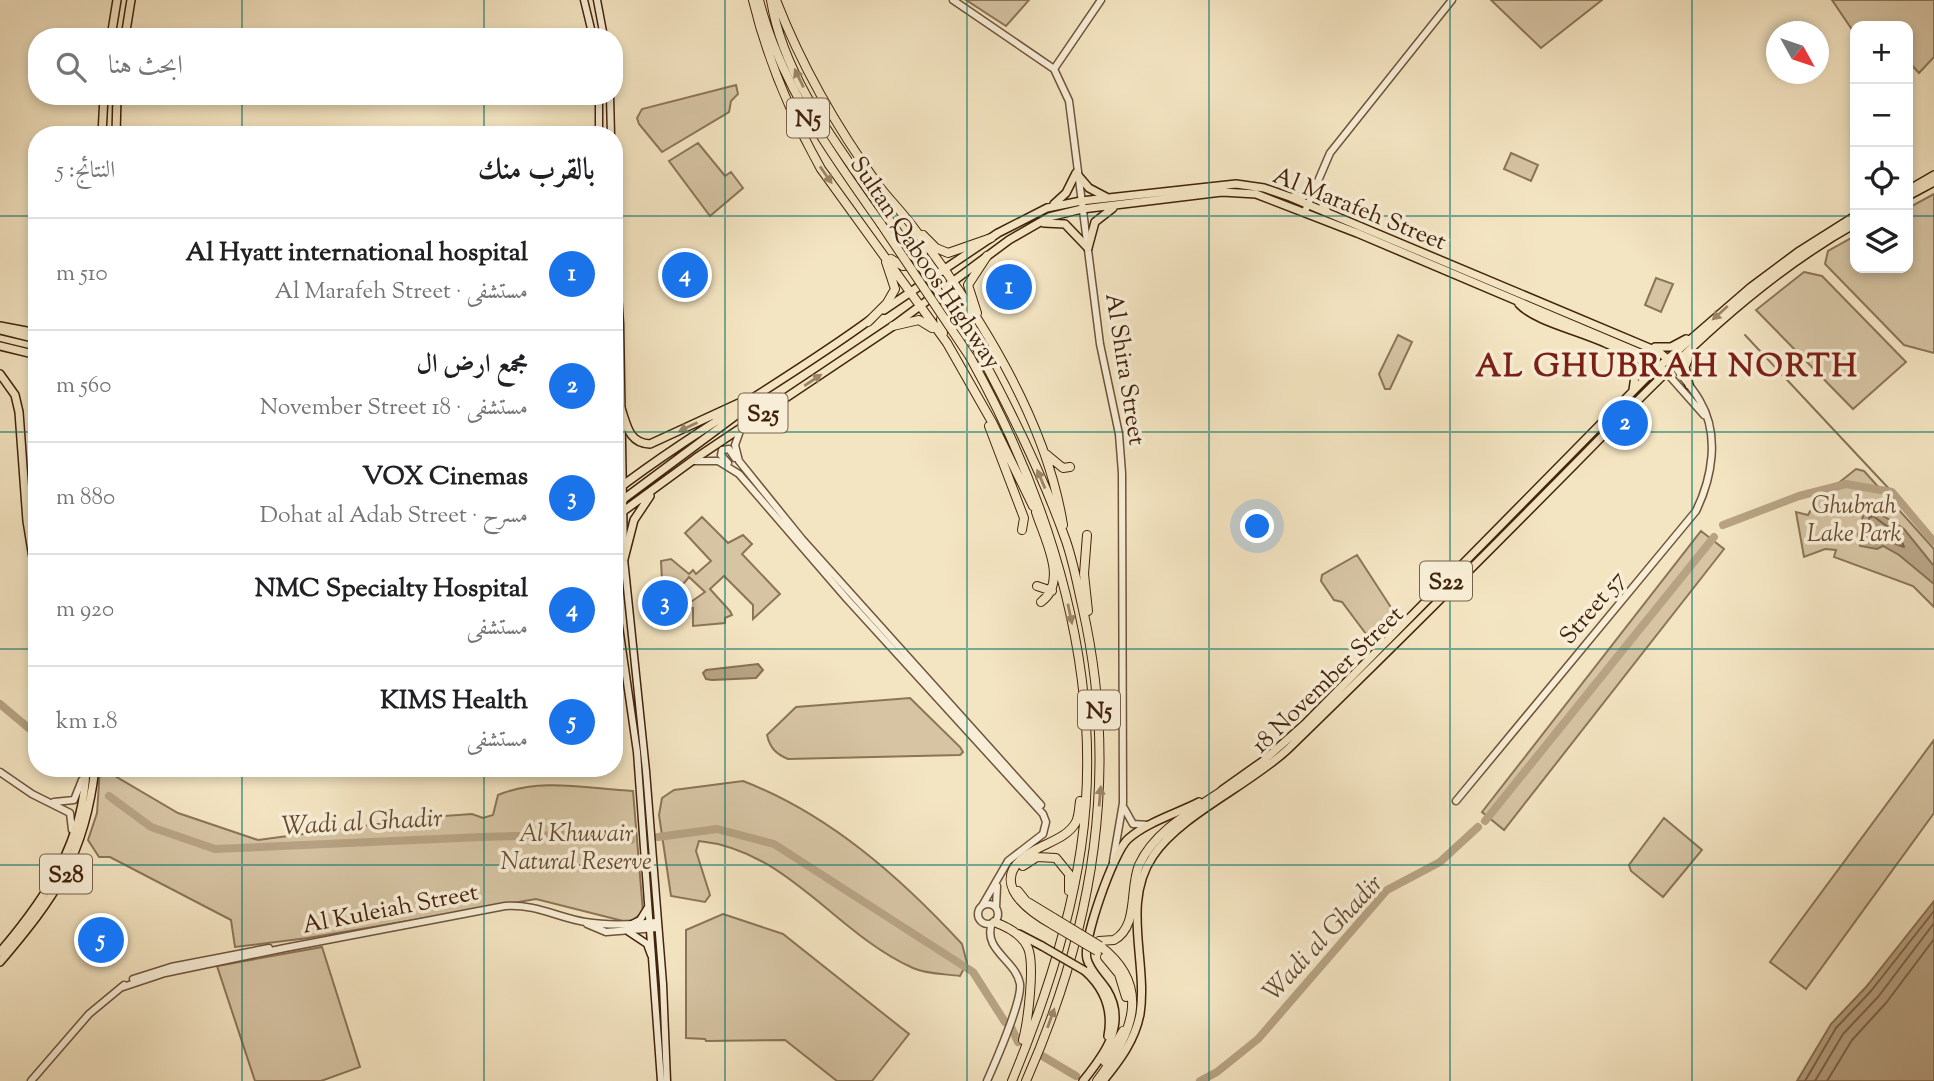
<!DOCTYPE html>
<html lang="ar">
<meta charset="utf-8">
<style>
:root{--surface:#fff;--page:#f6f6f6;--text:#202124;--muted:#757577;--line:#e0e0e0;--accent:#1a73e8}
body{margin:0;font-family:"Sorts Mill Goudy",Amiri,serif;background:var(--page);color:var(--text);direction:rtl}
.controls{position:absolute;right:21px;top:21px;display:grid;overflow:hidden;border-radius:14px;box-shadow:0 4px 10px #0003}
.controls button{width:63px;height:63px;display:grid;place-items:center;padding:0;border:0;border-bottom:2px solid var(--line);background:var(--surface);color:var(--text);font:35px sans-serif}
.compass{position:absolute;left:1766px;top:21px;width:63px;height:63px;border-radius:50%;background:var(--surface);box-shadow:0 4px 10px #0003;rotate:130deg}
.you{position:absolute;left:1258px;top:527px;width:24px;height:24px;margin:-18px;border:5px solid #fff;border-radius:50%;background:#1a73e8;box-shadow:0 0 0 10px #1a73e833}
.badge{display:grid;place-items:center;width:46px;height:46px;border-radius:50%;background:var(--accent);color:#fff;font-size:23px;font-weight:700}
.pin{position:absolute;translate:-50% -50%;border:4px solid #fff;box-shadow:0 2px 7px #0006}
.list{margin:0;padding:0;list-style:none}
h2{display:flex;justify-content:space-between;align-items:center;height:91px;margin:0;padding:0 28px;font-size:30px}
h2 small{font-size:23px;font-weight:400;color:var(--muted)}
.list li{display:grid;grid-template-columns:46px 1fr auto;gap:21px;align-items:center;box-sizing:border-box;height:112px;padding:0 28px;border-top:2px solid var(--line)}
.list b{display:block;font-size:26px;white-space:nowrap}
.list p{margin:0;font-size:23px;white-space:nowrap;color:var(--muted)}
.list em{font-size:23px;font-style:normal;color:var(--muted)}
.icon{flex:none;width:38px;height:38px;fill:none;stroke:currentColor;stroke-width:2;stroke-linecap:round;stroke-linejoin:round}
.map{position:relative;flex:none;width:1934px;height:1081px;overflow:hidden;direction:ltr}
.search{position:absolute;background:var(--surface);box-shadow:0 4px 10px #0003;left:28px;top:28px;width:595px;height:77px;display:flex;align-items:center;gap:18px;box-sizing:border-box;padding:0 24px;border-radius:28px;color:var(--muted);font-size:26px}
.panel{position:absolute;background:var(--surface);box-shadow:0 4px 10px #0003;left:28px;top:126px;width:595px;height:651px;border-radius:28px;direction:rtl}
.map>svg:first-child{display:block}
.green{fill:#d6c4a3;stroke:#8c7458;stroke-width:2}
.water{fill:#b7a384;stroke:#887054;stroke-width:2}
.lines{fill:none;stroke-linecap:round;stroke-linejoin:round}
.shore{stroke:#7c6348;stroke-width:2}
.stream{stroke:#887054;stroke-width:2}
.river{stroke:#b7a384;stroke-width:8}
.tertiary-casing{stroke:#6e543a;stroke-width:9}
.secondary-casing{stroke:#42230c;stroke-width:9}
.primary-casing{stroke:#42230c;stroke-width:10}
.trunk-casing{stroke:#42230c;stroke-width:10}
.tertiary{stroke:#f8eed7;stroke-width:6}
.secondary{stroke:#f8eed7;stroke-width:6}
.primary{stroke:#f4e5c2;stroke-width:7}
.trunk{stroke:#f4e5c2;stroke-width:8}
.primary-bridge-casing{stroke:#42230c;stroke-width:10;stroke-linecap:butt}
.trunk-bridge-casing{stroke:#42230c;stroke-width:10;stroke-linecap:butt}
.primary-bridge{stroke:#f4e5c2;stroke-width:7}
.trunk-bridge{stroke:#f4e5c2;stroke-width:8}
.oneway{fill:#9b8467}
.grid{fill:none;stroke:#0f766e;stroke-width:2;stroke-opacity:0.55}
.labels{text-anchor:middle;stroke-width:7;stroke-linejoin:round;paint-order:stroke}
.shield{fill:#f8eed7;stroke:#796049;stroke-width:2}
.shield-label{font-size:23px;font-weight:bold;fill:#42230c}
.street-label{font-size:24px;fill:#42230c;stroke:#f8eed7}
.park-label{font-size:24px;font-style:italic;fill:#674b32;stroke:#f8eed7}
.water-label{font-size:26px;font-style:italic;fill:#654930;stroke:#f8eed7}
.district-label{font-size:32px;font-weight:bold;letter-spacing:2px;fill:#7a1f14;stroke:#f8eed7}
</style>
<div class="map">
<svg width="1934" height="1081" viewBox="0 0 1934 1081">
<rect width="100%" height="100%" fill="#f4e5c2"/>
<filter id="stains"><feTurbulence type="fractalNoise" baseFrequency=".00286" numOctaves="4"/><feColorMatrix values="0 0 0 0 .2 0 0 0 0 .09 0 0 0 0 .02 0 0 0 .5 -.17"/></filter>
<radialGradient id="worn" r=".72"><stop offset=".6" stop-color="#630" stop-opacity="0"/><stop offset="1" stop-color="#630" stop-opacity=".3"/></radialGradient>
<path class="green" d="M966,0H1029L1006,26Z
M1491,0H1602L1541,48Z
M1832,0H1934V57L1919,73L1908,61V26H1855V34Z
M736,85L738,94L731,101L729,112L662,152L639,124L637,118L642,109Z
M698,143L725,176L731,172L743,188L710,216L669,161Z
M1511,153L1538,165L1531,181L1504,169Z
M1934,194V353L1904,345L1825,264L1828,251L1855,236V268H1908V208Z
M1804,272L1822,276L1906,362L1853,409L1756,310Z
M1656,278L1673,284L1661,312L1645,305Z
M1398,335L1412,342L1390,389H1385L1379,374Z
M1856,469L1864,471L1934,549V607L1913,586L1834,557L1836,550L1825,549L1804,557L1796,512L1808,515L1816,501Z
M702,517L728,543L743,535L752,544L742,554L780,594L753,619V605L724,576L710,589L730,611L732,615L725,618V623L693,626V608H688V604L705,592L689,577L674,595L669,596L668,581H662L661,561L671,559L689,574L693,570L696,574L711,561L685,533Z
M1701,531L1724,549L1504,830L1482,812Z
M1357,555L1394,612L1392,617L1366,634L1342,602L1334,600L1321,581L1322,575Z
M910,698L960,747L963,752L960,755L788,759C776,754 770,748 767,735L796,707Z
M1934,740V813L1806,989L1770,962Z
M100,768H112L110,773L178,813L258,840L430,817L472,814L483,818L493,815L498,795C541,777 589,789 633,791L643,912L632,921H623L536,899L308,938L235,947L231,920L110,857H99L88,840L97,813Z
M743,781C829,814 900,877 962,944L967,963L960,976C946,974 926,974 913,968C836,934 788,850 699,841L696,851L710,895L705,902L671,896L659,815L662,798L674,790Z
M1664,818L1702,850L1663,897L1631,871L1629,865Z
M723,914L783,934L909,1034L872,1081H837L785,1040L706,1041L705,1039L686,1038V930Z
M322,947L360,1067L321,1081H255L217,966Z"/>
<path class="water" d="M1871,508L1904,529L1934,566V584L1899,555L1883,546L1877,549L1860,546L1858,535L1864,512Z
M758,664L763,670L756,678L712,680L706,679L703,673L706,670Z
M1934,901V1081H1797L1831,1024L1866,987Z"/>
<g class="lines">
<path class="shore" d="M1873,516L1899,535L1904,547L1884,539H1866L1869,518Z
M1805,1081L1836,1028L1871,991L1934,911
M1815,1081L1843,1034L1878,997L1934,923
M1827,1081L1852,1040L1886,1003L1934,939"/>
<path class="stream" d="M1745,335L1892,492"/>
<path class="river" d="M1723,525L1799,496L1846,484L1892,492L1934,542
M0,704L37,735
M76,768L77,769
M109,796L151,827L215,849L481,837L563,835L631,840
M1485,821L1714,537
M658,837L717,829L774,844L973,972L1005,1022
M1012,1029L1018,1042
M1039,1054L1076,1076
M1200,1081L1217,1072L1258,1039L1387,890L1440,862L1478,827"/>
<defs>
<path id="tertiary" d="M953,0L1054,69L1069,101L1100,344L1119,434L1122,473L1123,803L1113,861
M1054,69L1101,0
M1306,209L1330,153L1452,0
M1666,372L1704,415
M741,428L735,445L739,461L802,539L1041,805
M694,461H718L739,474L847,599L1043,814L1046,822L1043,834L1008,861L982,906
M728,463L721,455L722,450L729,449L735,458
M0,772L32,794L70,813L72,830
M1456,801L1696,511C1712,478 1720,435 1700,401C1693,388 1682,377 1674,365
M54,802L74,800L82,780
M1124,808L1133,824L1149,825
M978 914a10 10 0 1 1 20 0a10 10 0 1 1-20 0Z
M996,908L997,886
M587,924L606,932L657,928
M133,979L171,967L269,948
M123,987L165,973L285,948L505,906C537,904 556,917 585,922C609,926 632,925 656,922
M31,1081L89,1014L124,985
M987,1081C995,1063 1022,1001 1020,984C1016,960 982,950 992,923"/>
<path id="secondary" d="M584,0L593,37
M597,0L604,37
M599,96V135
M610,96L611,135
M614,233L620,324L624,559L646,771L663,984L667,1081
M614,561L616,606L637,752L661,1081
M630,925L640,920L648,907
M629,932L647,944L651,955"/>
<path id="primary" d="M111,37L117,0
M125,37L131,0
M102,135L104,96
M116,135L117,96
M1908,190L1934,175
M1317,192L1327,212
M1908,196L1934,182
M1292,197L1304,196L1317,183
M1054,204L1066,193L1076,173L1089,188L1106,197
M1044,223L1065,224L1088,248
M1088,248L1095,222L1113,208
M1519,304C1543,330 1627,337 1636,369L1633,390
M884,310L998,233L1047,208L1081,201L1236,184L1264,188L1290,197L1659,352L1671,362
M0,326L37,333
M0,330L37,339
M0,346L37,355
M1655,347H1671L1686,339
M1633,352L1646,366V377
M0,374L15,395L19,412L27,521L37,582
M1689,385L1685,367L1691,353
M621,408C627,426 629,443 650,444L739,403
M614,492C696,429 788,380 871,319
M614,513L625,498L746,408
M614,518L696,458L893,326L1009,240L1049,217L1082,209L1222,192L1256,194L1357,233L1645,355L1666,372
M34,542L37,490
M624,559L634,520L650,496
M614,600L616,606
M1222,790L1263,761L1305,724L1646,378L1751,287L1798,252L1855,216
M1019,934L1042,946
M0,952C46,898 84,842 86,768
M0,962C55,897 85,856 95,768
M1085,971C1105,989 1113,1010 1108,1036
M1083,1081C1104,1055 1128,1024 1107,990C1100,979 1090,971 1087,959C1082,941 1114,851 1128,839C1147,822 1178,813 1199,802
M1103,1081C1120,1060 1135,1040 1140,1014C1148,962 1121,903 1153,856C1180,815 1250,785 1288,749C1382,658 1475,565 1567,472C1656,382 1744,286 1855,224"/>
<path id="trunk" d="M753,0C767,58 792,117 821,169L947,343L992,422L1033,506
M759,0C781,86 831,153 881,224
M771,0C784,81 843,152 888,218
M776,0C802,67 837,128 879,186C889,199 900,210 910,223C975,307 1046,418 1063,525
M923,235L936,248L948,253L991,238
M891,259L903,266L913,265L923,254L921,243
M977,313L968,285L987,256
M868,322L887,303L895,289L886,262
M893,326L919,320L932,328
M943,333L941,319L948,310L960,308L972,317
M978,350C1011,411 1042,473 1065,538C1073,560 1077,583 1082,605C1120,771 1094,927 1026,1081
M970,357C1052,504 1106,678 1081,848C1069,929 1043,1006 1012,1081
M989,426L1024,518L1022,530
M1046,454L1063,468L1070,467
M1036,512C1044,538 1069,582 1041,602
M1087,535L1084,574L1088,611
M1037,586L1052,591
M1023,866L1037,857L1056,858L1069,874V891
M1018,891L1026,901L1054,918
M994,922C1008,927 1022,934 1028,948C1035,965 1028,1021 1023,1040
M1053,925C1021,907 986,877 1035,850C1049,842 1068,837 1076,822C1079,816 1079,808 1080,801
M1099,941L1114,940C1139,926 1129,889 1139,865C1155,830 1194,810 1225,789
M1105,957L1119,974L1126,997
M1105,1062L1123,1031
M1097,1081C1131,1036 1154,987 1100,946"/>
</defs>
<use href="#tertiary" class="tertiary-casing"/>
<use href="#secondary" class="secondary-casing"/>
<use href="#primary" class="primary-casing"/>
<use href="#trunk" class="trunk-casing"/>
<use href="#tertiary" class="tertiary"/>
<use href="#secondary" class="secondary"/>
<use href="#primary" class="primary"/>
<use href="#trunk" class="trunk"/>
<defs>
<path id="primary-bridge" d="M1042,946L1085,971"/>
<path id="trunk-bridge" d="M888,218L978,350
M881,224L970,357
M1054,918L1100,946
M1053,925L1097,951"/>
</defs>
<use href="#primary-bridge" class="primary-bridge-casing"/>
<use href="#trunk-bridge" class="trunk-bridge-casing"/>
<use href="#primary-bridge" class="primary-bridge"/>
<use href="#trunk-bridge" class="trunk-bridge"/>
</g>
<defs><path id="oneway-solid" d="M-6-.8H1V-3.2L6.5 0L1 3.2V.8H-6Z" transform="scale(1.75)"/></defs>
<g class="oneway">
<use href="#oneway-solid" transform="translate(799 78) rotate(-116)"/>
<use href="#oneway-solid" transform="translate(826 175) rotate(55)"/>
<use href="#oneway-solid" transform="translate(1720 313) rotate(138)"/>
<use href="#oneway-solid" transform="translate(813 380) rotate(-34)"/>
<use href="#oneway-solid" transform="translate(688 427) rotate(154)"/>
<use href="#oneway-solid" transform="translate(1041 479) rotate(-113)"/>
<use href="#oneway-solid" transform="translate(1070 614) rotate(78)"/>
<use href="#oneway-solid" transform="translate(1100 796) rotate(-85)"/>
<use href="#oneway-solid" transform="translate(1051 1018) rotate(-70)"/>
</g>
<path class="grid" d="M242,0V37M484,0V37M725,0V1081M967,0V1081M1209,0V1081M1450,0V1081M1692,0V1081M242,96V135M484,96V135M0,216H37M614,216H1855M1908,216H1934M0,432H37M614,432H1934M0,649H37M614,649H1934M242,768V1081M484,768V1081M0,865H1934"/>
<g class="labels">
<g class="shield">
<rect x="787" y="98.5" width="42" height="39" rx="5"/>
<rect x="738.5" y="393.5" width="49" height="39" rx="5"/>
<rect x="1420" y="561.5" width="52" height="39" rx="5"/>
<rect x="1078" y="690.5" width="42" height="39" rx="5"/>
<rect x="40" y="854.5" width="52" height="39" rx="5"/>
</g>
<g class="shield-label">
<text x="808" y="126">N5</text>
<text x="763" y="421">S25</text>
<text x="1446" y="589">S22</text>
<text x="1099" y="718">N5</text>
<text x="66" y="882">S28</text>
</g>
<g class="street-label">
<text transform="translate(1360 208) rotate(22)" y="8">Al Marafeh Street</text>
<text transform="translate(926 262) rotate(56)" y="8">Sultan Qaboos Highway</text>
<text transform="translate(1126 369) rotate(81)" y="8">Al Shira Street</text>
<text transform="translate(1592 607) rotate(-50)" y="8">Street 57</text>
<text transform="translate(1327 679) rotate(-44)" y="8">18 November Street</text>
<text transform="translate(390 908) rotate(-11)" y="8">Al Kuleiah Street</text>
</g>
<g class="park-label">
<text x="1854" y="513">Ghubrah<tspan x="1854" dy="28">Lake Park</tspan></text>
<text x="576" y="841">Al Khuwair<tspan x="576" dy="28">Natural Reserve</tspan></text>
</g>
<g class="water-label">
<text transform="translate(362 821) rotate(-3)" y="9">Wadi al Ghadir</text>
<text transform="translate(1322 937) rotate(-47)" y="9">Wadi al Ghadir</text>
</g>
<g class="district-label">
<text x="1667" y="376">AL GHUBRAH NORTH</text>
</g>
</g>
<rect width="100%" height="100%" filter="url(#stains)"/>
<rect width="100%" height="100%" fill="url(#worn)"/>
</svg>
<div class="controls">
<button>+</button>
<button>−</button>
<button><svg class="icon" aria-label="locate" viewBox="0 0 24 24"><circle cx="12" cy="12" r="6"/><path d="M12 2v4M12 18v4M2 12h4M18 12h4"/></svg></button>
<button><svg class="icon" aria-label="layers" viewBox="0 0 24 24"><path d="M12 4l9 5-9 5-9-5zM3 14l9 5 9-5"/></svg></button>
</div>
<svg class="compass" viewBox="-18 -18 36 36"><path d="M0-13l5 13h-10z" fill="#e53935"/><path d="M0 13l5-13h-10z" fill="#757577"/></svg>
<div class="you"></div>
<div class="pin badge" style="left:1009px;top:287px">1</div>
<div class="pin badge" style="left:1625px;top:423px">2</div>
<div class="pin badge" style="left:665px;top:603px">3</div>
<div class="pin badge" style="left:685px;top:275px">4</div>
<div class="pin badge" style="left:101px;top:940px">5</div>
<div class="search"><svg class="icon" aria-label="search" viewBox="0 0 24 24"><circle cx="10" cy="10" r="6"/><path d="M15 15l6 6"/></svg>ابحث هنا</div>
<section class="panel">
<h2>بالقرب منك<small>النتائج: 5</small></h2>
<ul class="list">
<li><span class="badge">1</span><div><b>Al Hyatt international hospital</b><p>مستشفى · Al Marafeh Street</p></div><em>510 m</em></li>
<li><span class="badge">2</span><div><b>مجمع ارض ال</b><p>مستشفى · 18 November Street</p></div><em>560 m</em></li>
<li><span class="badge">3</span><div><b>VOX Cinemas</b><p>مسرح · Dohat al Adab Street</p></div><em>880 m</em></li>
<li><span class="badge">4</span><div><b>NMC Specialty Hospital</b><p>مستشفى</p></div><em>920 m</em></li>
<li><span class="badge">5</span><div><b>KIMS Health</b><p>مستشفى</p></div><em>1.8 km</em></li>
</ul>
</section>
</div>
